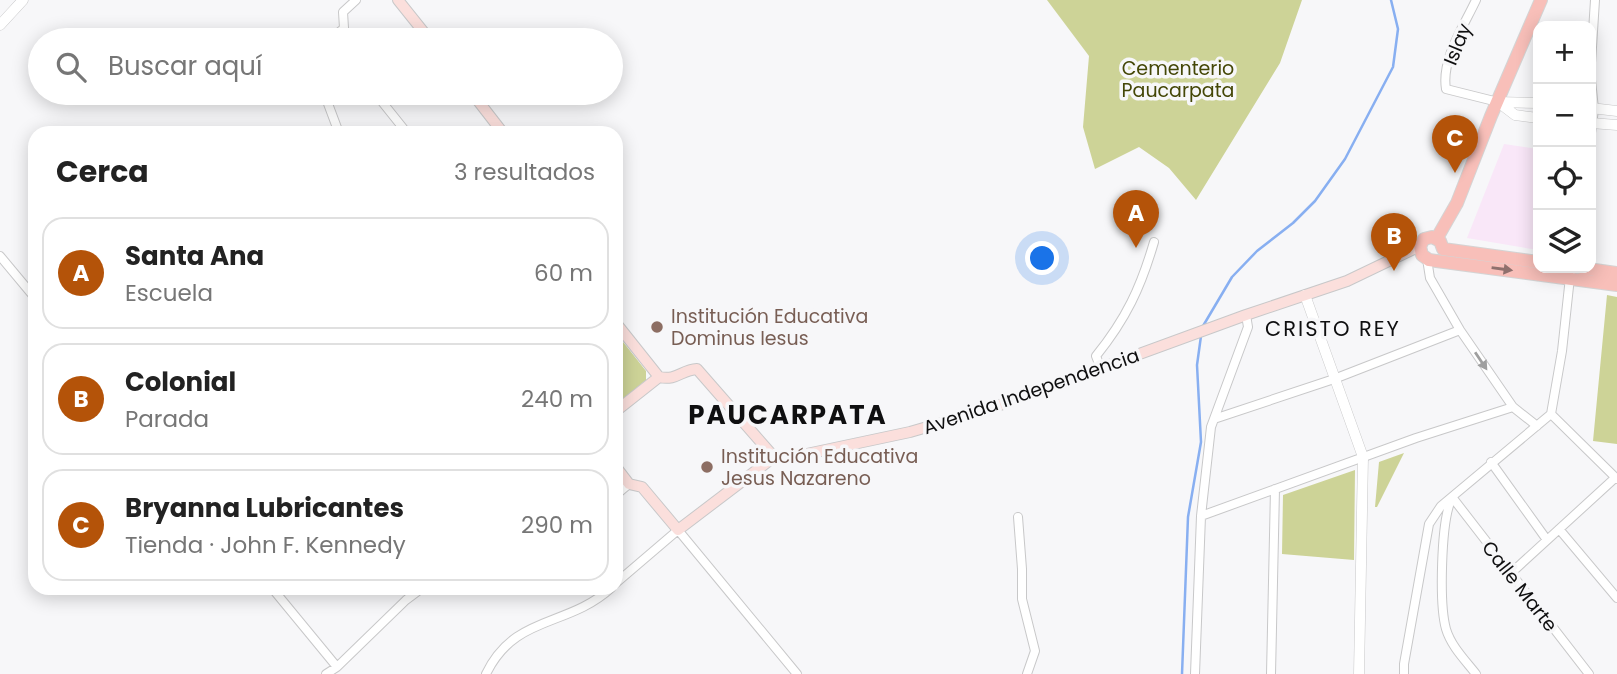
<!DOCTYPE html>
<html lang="es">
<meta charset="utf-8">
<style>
:root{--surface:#fff;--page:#f6f6f6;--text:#222;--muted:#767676;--line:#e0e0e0;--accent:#b45309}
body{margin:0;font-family:Poppins,sans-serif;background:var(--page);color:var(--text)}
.controls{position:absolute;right:21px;top:21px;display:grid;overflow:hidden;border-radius:14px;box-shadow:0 4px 18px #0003}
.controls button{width:63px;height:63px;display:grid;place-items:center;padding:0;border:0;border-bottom:2px solid var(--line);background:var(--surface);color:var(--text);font:35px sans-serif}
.you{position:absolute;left:1043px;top:259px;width:24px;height:24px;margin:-18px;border:5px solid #fff;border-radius:50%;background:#1a73e8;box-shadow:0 0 0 10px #1a73e833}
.badge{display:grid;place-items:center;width:46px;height:46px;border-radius:50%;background:var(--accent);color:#fff;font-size:23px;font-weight:700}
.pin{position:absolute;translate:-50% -58px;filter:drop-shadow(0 2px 4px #0008)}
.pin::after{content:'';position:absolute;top:37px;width:24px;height:21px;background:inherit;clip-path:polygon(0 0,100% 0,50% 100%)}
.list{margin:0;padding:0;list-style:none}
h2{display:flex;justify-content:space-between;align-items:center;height:91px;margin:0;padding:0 28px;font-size:30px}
h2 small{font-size:23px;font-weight:400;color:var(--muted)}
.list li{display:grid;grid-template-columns:46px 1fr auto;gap:21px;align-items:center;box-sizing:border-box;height:112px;margin:0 14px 14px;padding:0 14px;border:2px solid var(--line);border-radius:21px}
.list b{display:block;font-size:26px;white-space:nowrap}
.list p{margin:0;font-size:23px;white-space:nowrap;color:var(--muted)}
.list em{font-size:23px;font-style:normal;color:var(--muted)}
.icon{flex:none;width:38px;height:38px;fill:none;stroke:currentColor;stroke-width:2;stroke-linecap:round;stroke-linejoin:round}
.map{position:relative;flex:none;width:1617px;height:674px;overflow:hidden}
.search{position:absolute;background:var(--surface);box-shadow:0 4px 18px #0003;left:28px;top:28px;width:595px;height:77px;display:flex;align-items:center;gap:18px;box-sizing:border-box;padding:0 24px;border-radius:38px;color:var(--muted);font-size:26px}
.panel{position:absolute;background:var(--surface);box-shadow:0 4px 18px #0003;left:28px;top:126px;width:595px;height:469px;border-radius:21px}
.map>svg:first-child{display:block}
.education{fill:#f9e7f8}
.green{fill:#cdd397}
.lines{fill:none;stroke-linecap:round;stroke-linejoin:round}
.stream{stroke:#88aff1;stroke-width:2.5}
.minor-casing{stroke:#c8c8c9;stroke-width:10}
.tertiary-casing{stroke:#c8c8c9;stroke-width:11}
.secondary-casing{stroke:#c8c8c9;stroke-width:12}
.primary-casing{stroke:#d4d4d4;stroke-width:14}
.minor{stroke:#fff;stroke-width:8}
.tertiary{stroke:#fff;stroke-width:10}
.secondary{stroke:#fbdfdc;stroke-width:10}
.primary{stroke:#f8bfb9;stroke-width:12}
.oneway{fill:#8f706d}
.oneway2{fill:#9f9f9f}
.education-dot{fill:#8d6e63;stroke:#f7f7f9;stroke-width:2.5}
.labels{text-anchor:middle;stroke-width:7;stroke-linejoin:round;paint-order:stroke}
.street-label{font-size:19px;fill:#0f0f10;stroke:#f7f7f9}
.park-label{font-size:19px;fill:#444707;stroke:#f7f7f9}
.education-label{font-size:19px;fill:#785e54;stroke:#f7f7f9;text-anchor:start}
.neighbourhood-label{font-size:21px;letter-spacing:2px;fill:#0f0f10;stroke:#f7f7f9}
.district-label{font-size:26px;font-weight:bold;letter-spacing:2px;fill:#0f0f10;stroke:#f7f7f9}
</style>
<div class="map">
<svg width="1617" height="674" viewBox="0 0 1617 674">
<rect width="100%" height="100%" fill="#f7f7f9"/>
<path class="education" d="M1504,144L1538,149V250L1467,238Z"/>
<path class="green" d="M1047,0H1302L1280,63L1196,200L1169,168L1139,147L1095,169L1083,127L1089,56Z
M1607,295L1617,297V444L1593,441Z
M616,333L646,371V380L616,405Z
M1404,453L1377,507H1375L1379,462Z
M1355,470L1354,560L1282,554L1283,495Z"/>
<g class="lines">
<path class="stream" d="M1203,326L1232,277L1257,251L1293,223L1315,201L1345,159L1393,67L1398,29L1391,0
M1182,674L1188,517L1201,442L1197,365L1201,336"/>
<defs>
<path id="minor" d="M1476,0C1464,26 1441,59 1446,89L1498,102
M330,40L344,28L343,12L356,0
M1591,63L1595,0
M1591,80L1594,109L1591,133
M324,93L339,133
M375,93L407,133
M0,256L35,298
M1427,259L1430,278L1460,330L1513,407L1537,426
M1101,369L1096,356C1126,319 1141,287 1154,242
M1551,414L1562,351L1571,268
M1551,414L1617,479
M1214,419L1334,379L1460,330
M1491,462L1547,540
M616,495L629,484
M1452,497L1589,674
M1451,500C1441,523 1439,604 1446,629C1451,646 1465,660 1476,674
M1201,516L1416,438L1513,407
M1018,517L1022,569V599L1035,651L1027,674
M1559,529L1617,598
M1510,574L1615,478
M616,583L678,530L797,674
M272,588L337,667
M326,674L337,667L406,600L422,588
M486,674C515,614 567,628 611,588
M1195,674L1201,516L1211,427L1248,327L1246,315
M1271,674L1275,489
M1404,674V664L1429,524L1441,506L1551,414"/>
<path id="tertiary" d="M0,25L23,0
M1498,102L1515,115L1538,118
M1498,102L1538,103
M1591,108L1617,111
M1591,123L1617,125
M1305,295L1363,457L1359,674"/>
<path id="secondary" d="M398,0L430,40
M472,93L503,133
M616,323L659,377
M616,411L659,377C677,381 681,370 697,369L774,457
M616,467L629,484L642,487L678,530L774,457L783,459L910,432L989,409L1246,315L1347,281L1420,246"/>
<path id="primary" d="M1437,238L1457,203L1491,116L1541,0
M1443,249L1440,241L1432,237L1424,239L1420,246L1422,255L1429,260L1617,285
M1443,249L1538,262
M1581,268L1617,273"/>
</defs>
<use href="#minor" class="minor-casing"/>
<use href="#tertiary" class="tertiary-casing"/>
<use href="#secondary" class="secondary-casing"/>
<use href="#primary" class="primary-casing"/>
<use href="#minor" class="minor"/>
<use href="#tertiary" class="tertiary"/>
<use href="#secondary" class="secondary"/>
<use href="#primary" class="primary"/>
</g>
<defs><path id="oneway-solid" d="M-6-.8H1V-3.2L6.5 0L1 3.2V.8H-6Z" transform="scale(1.75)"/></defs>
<use class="oneway" href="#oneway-solid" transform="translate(1502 269) rotate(8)"/>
<use class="oneway2" href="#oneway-solid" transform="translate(1481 361) rotate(56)"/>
<g class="education-dot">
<circle cx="657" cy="327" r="7"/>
<circle cx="707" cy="467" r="7"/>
</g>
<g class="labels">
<g class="street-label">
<text transform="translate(1457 44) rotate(-68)" y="7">Islay</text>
<text transform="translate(1031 391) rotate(-19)" y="7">Avenida Independencia</text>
<text transform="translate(1520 586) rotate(52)" y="7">Calle Marte</text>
</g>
<g class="park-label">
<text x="1178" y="75">Cementerio<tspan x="1178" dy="22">Paucarpata</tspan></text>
</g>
<g class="education-label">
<text x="671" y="323">Institución Educativa<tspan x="671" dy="22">Dominus Iesus</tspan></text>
<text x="721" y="463">Institución Educativa<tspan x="721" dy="22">Jesus Nazareno</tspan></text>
</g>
<g class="neighbourhood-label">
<text x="1333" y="336">CRISTO REY</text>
</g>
<g class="district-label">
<text x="788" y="424">PAUCARPATA</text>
</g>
</g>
</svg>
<div class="controls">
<button>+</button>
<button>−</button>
<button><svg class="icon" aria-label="locate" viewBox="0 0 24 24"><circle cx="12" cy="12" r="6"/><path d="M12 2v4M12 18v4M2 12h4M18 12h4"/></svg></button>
<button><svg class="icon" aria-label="layers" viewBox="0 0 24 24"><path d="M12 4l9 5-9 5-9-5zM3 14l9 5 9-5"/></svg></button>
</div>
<div class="you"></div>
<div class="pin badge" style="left:1136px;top:248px">A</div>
<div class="pin badge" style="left:1394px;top:271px">B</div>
<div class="pin badge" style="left:1455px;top:173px">C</div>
<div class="search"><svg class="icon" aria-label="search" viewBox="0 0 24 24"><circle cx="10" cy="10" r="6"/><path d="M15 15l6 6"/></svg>Buscar aquí</div>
<section class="panel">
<h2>Cerca<small>3 resultados</small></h2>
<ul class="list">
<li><span class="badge">A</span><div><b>Santa Ana</b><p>Escuela</p></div><em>60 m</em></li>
<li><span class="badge">B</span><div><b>Colonial</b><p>Parada</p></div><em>240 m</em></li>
<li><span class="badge">C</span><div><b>Bryanna Lubricantes</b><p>Tienda · John F. Kennedy</p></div><em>290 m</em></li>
</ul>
</section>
</div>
